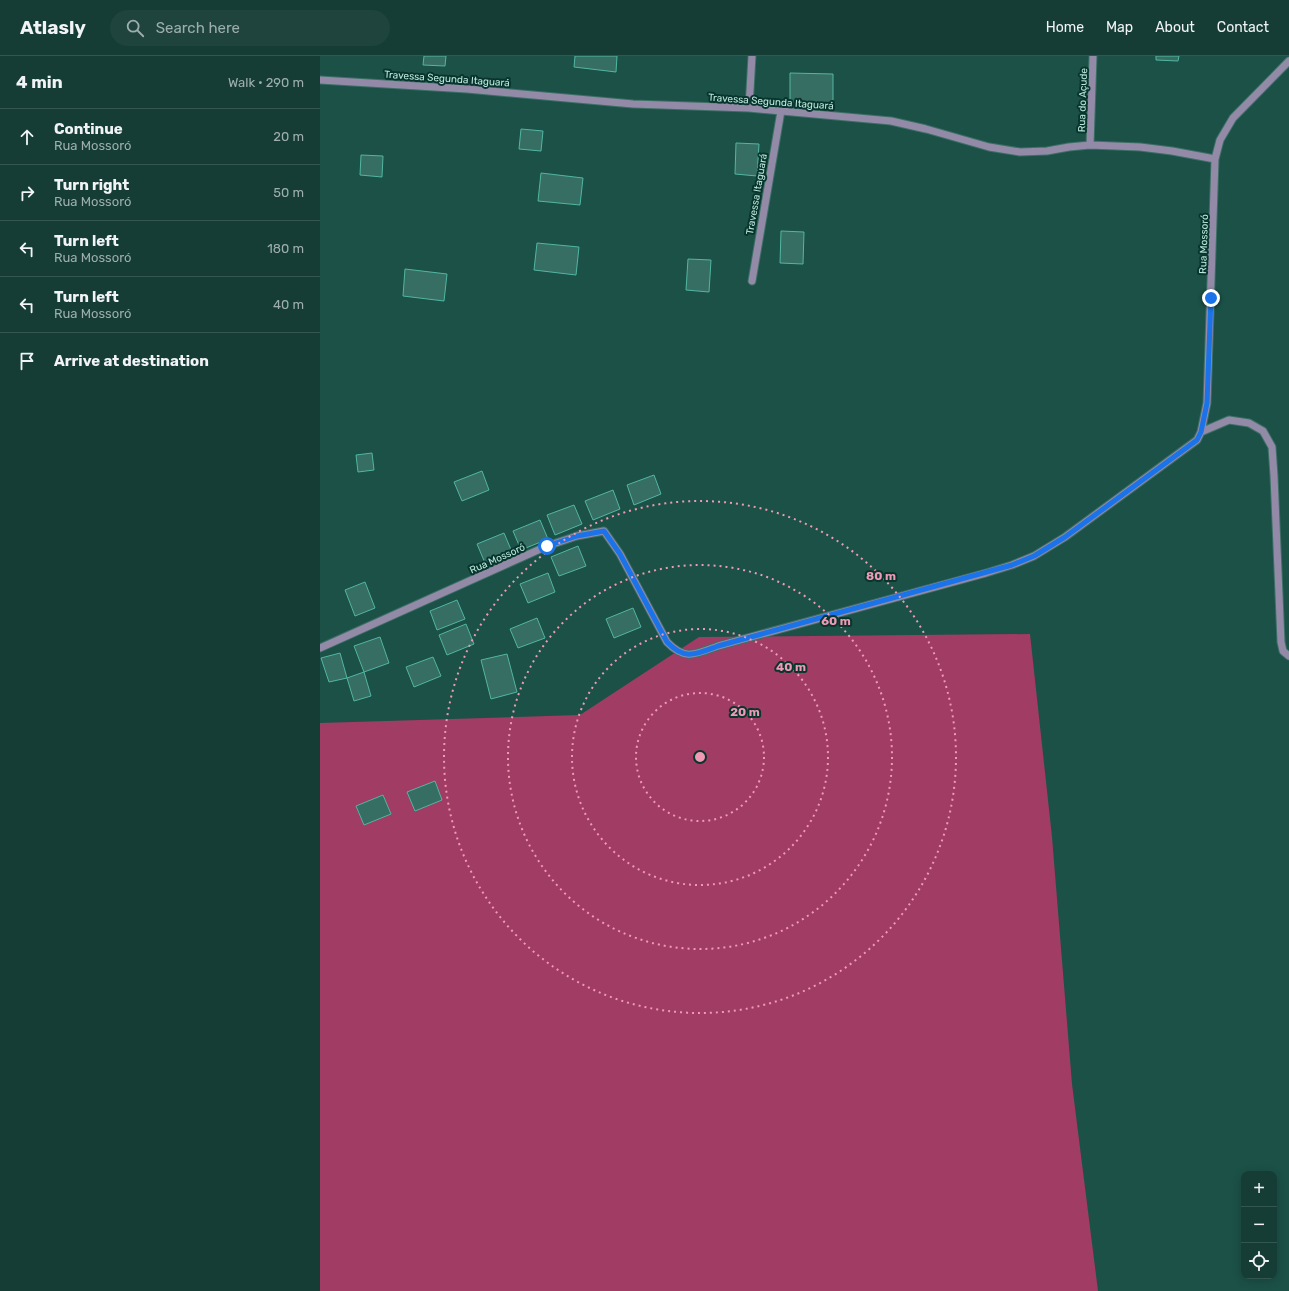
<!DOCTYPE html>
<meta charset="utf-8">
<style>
:root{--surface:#153d35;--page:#1e443d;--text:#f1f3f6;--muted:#9daead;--line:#345650}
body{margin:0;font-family:Rubik,sans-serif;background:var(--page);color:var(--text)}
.controls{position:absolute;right:12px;bottom:12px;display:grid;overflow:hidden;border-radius:8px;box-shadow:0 2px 10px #0003}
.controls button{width:36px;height:36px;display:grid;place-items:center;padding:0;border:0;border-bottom:1px solid var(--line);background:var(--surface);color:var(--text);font:20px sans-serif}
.stop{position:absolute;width:12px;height:12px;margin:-9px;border:3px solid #1a73e8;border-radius:50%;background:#fff}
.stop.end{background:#1a73e8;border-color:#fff;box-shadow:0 1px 4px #0008}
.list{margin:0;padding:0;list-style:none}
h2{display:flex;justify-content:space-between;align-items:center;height:52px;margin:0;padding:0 16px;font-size:17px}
h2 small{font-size:13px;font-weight:400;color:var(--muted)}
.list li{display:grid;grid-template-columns:26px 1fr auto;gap:12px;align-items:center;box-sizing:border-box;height:56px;padding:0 16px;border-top:1px solid var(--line)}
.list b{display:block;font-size:15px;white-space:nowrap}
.list p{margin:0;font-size:13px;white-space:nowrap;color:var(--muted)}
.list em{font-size:13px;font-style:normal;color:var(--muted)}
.icon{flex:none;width:22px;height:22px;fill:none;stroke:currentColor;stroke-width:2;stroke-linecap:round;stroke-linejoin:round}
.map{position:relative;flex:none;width:969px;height:1235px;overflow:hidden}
header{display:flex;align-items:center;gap:24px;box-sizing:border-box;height:56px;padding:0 20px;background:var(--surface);border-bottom:1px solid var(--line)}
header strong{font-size:19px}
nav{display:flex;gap:22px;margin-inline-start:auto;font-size:14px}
.search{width:280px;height:36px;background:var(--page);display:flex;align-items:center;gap:10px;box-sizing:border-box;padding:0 14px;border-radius:22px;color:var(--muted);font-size:15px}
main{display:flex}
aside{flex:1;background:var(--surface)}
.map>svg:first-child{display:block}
.green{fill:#a13c64}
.building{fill:#376e63;stroke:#52b6a2}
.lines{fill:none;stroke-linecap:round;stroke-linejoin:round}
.minor-casing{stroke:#3c6f65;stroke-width:9}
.minor{stroke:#938aa8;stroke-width:7}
.route{stroke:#1a73e8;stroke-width:5}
.ring{fill:none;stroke:#f09ab6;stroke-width:2;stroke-dasharray:2 4}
.labels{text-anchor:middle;stroke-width:4;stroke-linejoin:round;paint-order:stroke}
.street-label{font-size:10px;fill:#bce9de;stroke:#08352d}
.centre{fill:#f09ab6;stroke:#08352d;stroke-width:2}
.ring-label{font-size:12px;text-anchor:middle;font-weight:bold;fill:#f09ab6;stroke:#08352d;stroke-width:4;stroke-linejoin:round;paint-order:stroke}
</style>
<header>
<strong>Atlasly</strong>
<div class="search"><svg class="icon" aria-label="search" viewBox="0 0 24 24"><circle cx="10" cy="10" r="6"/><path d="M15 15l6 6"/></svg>Search here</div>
<nav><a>Home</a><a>Map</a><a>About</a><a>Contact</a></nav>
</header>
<main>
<aside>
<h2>4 min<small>Walk · 290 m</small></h2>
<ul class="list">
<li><svg class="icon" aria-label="ahead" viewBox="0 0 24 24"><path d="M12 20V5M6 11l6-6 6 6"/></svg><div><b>Continue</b><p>Rua Mossoró</p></div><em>20 m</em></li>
<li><svg class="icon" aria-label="right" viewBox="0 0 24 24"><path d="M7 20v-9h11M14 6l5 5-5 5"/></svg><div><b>Turn right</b><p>Rua Mossoró</p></div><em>50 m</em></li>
<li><svg class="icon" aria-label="left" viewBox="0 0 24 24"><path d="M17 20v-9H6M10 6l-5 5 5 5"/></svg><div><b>Turn left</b><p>Rua Mossoró</p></div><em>180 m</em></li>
<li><svg class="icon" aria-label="left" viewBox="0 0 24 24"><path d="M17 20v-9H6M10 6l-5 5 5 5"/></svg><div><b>Turn left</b><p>Rua Mossoró</p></div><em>40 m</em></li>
<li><svg class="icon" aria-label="arrive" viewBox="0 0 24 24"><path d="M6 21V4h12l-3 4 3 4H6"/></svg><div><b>Arrive at destination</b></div></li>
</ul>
</aside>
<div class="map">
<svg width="969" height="1235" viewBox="0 0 969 1235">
<rect width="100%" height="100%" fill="#1c5147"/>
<path class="green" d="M710,578L732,781L752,1028L778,1235H0V667L260,659L379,581Z"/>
<path class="building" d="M104,0H126L125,10L103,9Z
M255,0H297L296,16L254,11Z
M836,0H859L858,5L836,4Z
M470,17L513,18V47L470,46Z
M201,73L223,75L221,95L199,93Z
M416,87L439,88L437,120L415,118Z
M41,99L63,100L62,121L40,119Z
M221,117L263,122L260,149L218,145Z
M461,175L484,176L483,208L460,207Z
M217,187L259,191L256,219L214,214Z
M368,203L391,204L389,236L366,234Z
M85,213L127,218L124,245L83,240Z
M52,397L54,414L38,416L36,399Z
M162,415L169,434L142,445L134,426Z
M334,419L341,438L314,449L307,429Z
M293,434L300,453L273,464L265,445Z
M254,449L262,468L235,479L227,459Z
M220,464L228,483L201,494L193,475Z
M184,477L192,496L165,507L157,488Z
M258,490L266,510L239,520L231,501Z
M228,517L235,536L208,547L200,528Z
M45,526L55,552L35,560L25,534Z
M137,544L145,563L117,574L110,555Z
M313,552L321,571L294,582L286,563Z
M217,562L225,582L198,592L190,573Z
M146,568L154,588L127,599L119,579Z
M60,581L69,607L44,616L34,590Z
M20,597L27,622L9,626L1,602Z
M187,598L197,636L171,643L161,604Z
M113,601L121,620L94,631L86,611Z
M44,616L51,640L34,645L27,622Z
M115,725L122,744L95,755L87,736Z
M63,739L71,758L44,769L36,750Z"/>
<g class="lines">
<defs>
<path id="minor" d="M0,24L147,33L313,48L429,52L571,65L606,73L669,91L700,96L727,95L749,91L770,89L820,91L852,95L895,103
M429,52L432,0
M770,89L773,0
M432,225L461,55
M881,376L909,364L929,367L943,375L952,391L954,420L961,586L963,595L969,600
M0,592L227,490L257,480L284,475L300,498L347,586C365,605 376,598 398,590L666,517L692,509L714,500L745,481L877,384L881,376L887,347L895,103L900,84L913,62L969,5"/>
</defs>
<use href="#minor" class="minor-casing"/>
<use href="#minor" class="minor"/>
</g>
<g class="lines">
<path class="route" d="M227,490L257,480L284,475L300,498L347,586C365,605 376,598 398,590L692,509L714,500L745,481L877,384L881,376L887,347L891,242"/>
</g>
<g class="ring">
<circle cx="380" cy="701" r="64"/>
<circle cx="380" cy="701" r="128"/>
<circle cx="380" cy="701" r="192"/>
<circle cx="380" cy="701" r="256"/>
</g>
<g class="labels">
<g class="street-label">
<text transform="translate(127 22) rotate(4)" y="4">Travessa Segunda Itaguará</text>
<text transform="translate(762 44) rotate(-88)" y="4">Rua do Açude</text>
<text transform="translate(451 45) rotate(4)" y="4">Travessa Segunda Itaguará</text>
<text transform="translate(436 138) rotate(-80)" y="4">Travessa Itaguará</text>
<text transform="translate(883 188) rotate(-88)" y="4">Rua Mossoró</text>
<text transform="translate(177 502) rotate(-24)" y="4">Rua Mossoró</text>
</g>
</g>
<circle cx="380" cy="701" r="6" class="centre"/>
<g class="ring-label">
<text x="561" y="524">80 m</text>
<text x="516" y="569">60 m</text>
<text x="471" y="615">40 m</text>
<text x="425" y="660">20 m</text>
</g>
</svg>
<div class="controls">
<button>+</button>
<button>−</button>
<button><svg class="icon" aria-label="locate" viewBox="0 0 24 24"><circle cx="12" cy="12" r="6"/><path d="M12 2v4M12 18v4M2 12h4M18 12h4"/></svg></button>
</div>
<div class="stop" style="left:227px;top:490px"></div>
<div class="stop end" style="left:891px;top:242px"></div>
</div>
</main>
